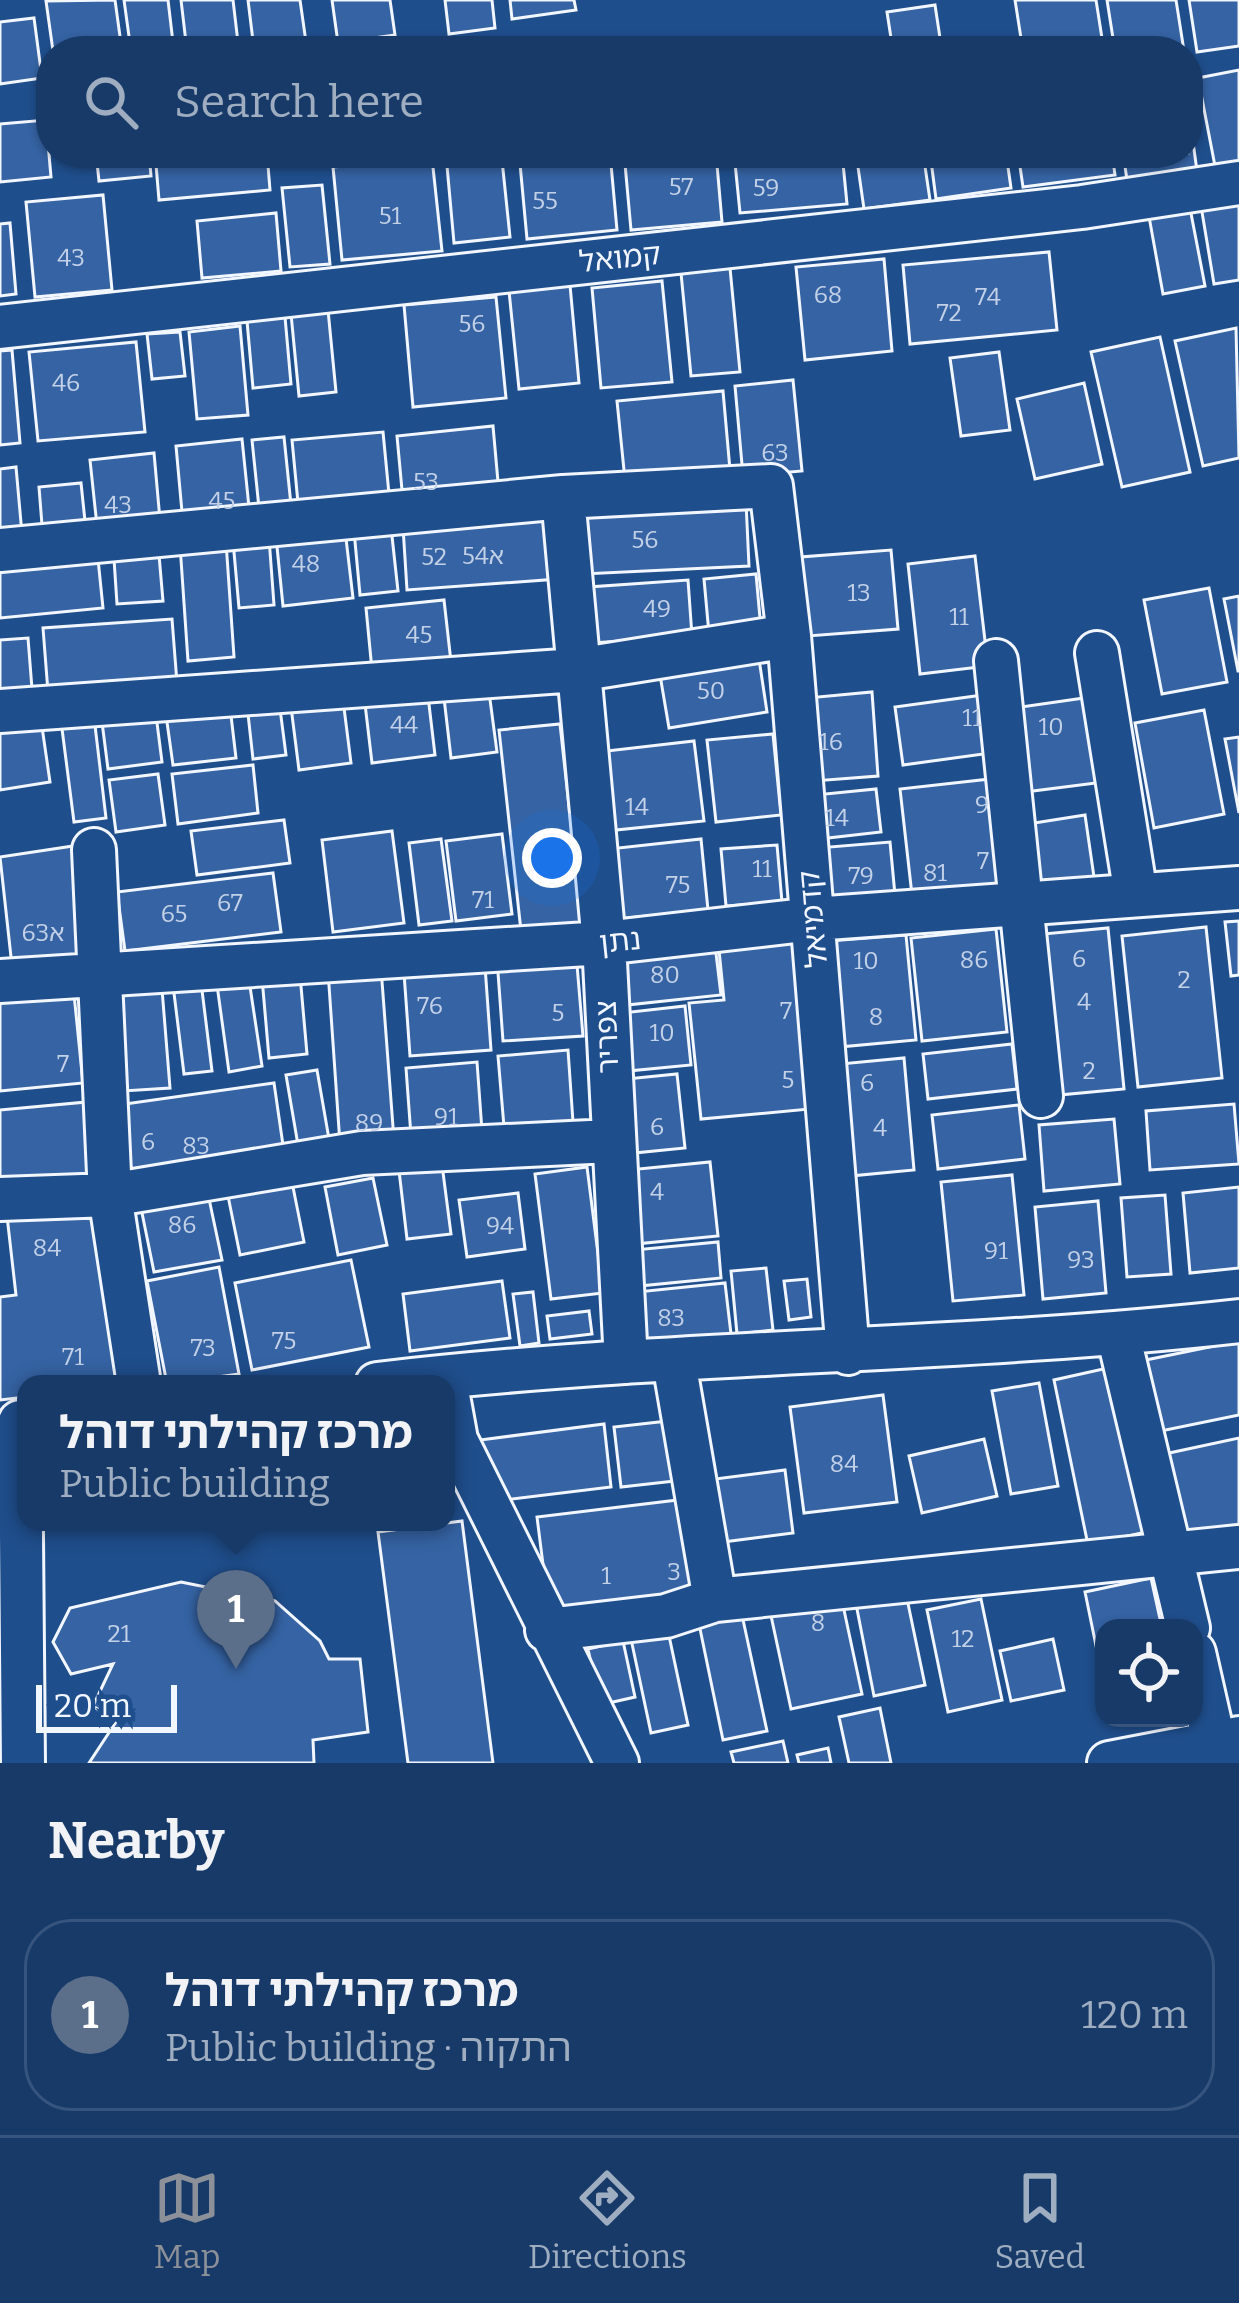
<!DOCTYPE html>
<meta charset="utf-8">
<style>
:root{--surface:#173a69;--page:#244571;--text:#f1f3f6;--muted:#9eadc0;--line:#36547d;--accent:#8c9099}
body{margin:0;font-family:Bitter,"Noto Sans Hebrew",serif;background:var(--page);color:var(--text)}
.controls{position:absolute;right:36px;bottom:36px;display:grid;overflow:hidden;border-radius:24px;box-shadow:0 3px 9px #0004}
.controls button{width:108px;height:108px;display:grid;place-items:center;padding:0;border:0;border-bottom:3px solid var(--line);background:var(--surface);color:var(--text);font:60px sans-serif}
.scale{position:absolute;left:36px;bottom:30px;width:141px;box-sizing:border-box;padding-left:12px;border:6px solid #f2f6ff;border-top:0;font-size:33px;line-height:42px;white-space:nowrap;color:#f2f6ff;-webkit-text-stroke:9px #1f4e8c;paint-order:stroke}
.you{position:absolute;left:552px;top:858px;width:42px;height:42px;margin:-30px;border:9px solid #fff;border-radius:50%;background:#1a73e8;box-shadow:0 0 0 18px #1a73e833}
.badge{display:grid;place-items:center;width:78px;height:78px;border-radius:50%;background:var(--accent);color:#fff;font-size:39px;font-weight:700}
.pin{position:absolute;translate:-50% -99px;filter:drop-shadow(0 3px 6px #0008)}
.pin::after{content:'';position:absolute;top:63px;width:42px;height:36px;background:inherit;clip-path:polygon(0 0,100% 0,50% 100%)}
.popup{position:absolute;left:17px;top:1375px;width:438px;height:156px;box-sizing:border-box;display:grid;place-content:center;border-radius:24px;background:var(--surface);filter:drop-shadow(0 3px 9px #0005);font-size:39px;white-space:nowrap;color:var(--muted)}
.popup b{font-size:45px;color:var(--text)}
.popup::after{content:'';position:absolute;left:50%;top:100%;margin-left:-24px;border:24px solid transparent;border-top-color:var(--surface)}
.list{margin:0;padding:0;list-style:none}
h2{display:flex;justify-content:space-between;align-items:center;height:156px;margin:0;padding:0 48px;font-size:51px}
h2 small{font-size:39px;font-weight:400;color:var(--muted)}
.list li{display:grid;grid-template-columns:78px 1fr auto;gap:36px;align-items:center;box-sizing:border-box;height:192px;margin:0 24px 24px;padding:0 24px;border:3px solid var(--line);border-radius:48px}
.list b{display:block;font-size:45px;white-space:nowrap}
.list p{margin:0;font-size:39px;white-space:nowrap;color:var(--muted)}
.list em{font-size:39px;font-style:normal;color:var(--muted)}
.icon{flex:none;width:66px;height:66px;fill:none;stroke:currentColor;stroke-width:2;stroke-linecap:round;stroke-linejoin:round}
.map{position:relative;flex:none;width:1239px;height:1763px;overflow:hidden}
.search{position:absolute;background:var(--surface);box-shadow:0 3px 9px #0004;left:36px;right:36px;top:36px;height:132px;display:flex;align-items:center;gap:30px;box-sizing:border-box;padding:0 42px;border-radius:48px;color:var(--muted);font-size:45px}
.sheet{height:372px;background:var(--surface)}
nav{display:flex;justify-content:space-around;align-items:center;box-sizing:border-box;height:168px;border-top:3px solid var(--line);background:var(--surface);font-size:33px;color:var(--muted)}
nav a{display:grid;justify-items:center;gap:6px}
nav .on{color:var(--accent)}
.map>svg:first-child{display:block}
.building{fill:#3563a3;stroke:#f2f6ff;stroke-width:3}
.lines{fill:none;stroke-linecap:round;stroke-linejoin:round}
.street-casing{stroke:#f2f6ff;stroke-width:48}
.street{stroke:#1f4e8c;stroke-width:42}
.labels{text-anchor:middle;stroke-width:9;stroke-linejoin:round;paint-order:stroke}
.number-label{font-size:24px;fill:#c3d1e8}
.street-label{font-size:30px;fill:#f2f6ff;stroke:#1f4e8c}
</style>
<div class="map">
<svg width="1239" height="1763" viewBox="0 0 1239 1763">
<rect width="100%" height="100%" fill="#1f4e8c"/>
<path class="building" d="M115,0L122,51H53L46,1Z
M124,0H168L174,51H131Z
M181,0H233L239,51H187Z
M248,0H300L306,42L254,49Z
M332,0H390L395,35L338,43Z
M445,0H492L495,28L449,34Z
M510,0H574L576,10L512,19Z
M1015,0H1096L1104,51H1023Z
M1107,0H1176L1184,51H1115Z
M1189,0H1239V46L1197,52Z
M935,5L942,51H893L887,12Z
M34,18L42,78L0,84V22Z
M882,38L884,51H827V46Z
M686,40L687,51H580V50Z
M1239,70V161L1215,166L1198,78Z
M1188,106L1197,171L1127,180L1123,153H1188Z
M46,120L51,177L0,182V124Z
M96,153H149L151,176L99,181Z
M155,153H267L270,190L159,200Z
M519,153H610L617,230L527,239Z
M624,153H716L722,222L631,230Z
M734,153H842L847,204L740,213Z
M856,153H923L930,200L864,209Z
M930,153H1006L1011,188L936,199Z
M1018,153H1112L1115,175L1023,187Z
M432,158L442,251L342,260L333,167Z
M502,160L510,237L454,243L447,166Z
M322,185L330,264L290,267L282,188Z
M1239,193V280L1214,284L1200,200Z
M103,195L112,290L35,297L26,202Z
M1189,203L1205,286L1163,294L1148,211Z
M276,213L281,271L202,278L197,221Z
M10,223L16,294L0,296V224Z
M1049,252L1057,330L910,344L903,265Z
M884,259L892,351L805,360L796,267Z
M730,268L740,372L691,376L681,273Z
M662,281L672,382L601,388L592,288Z
M570,285L579,383L519,389L509,291Z
M496,297L506,398L413,407L404,305Z
M328,310L336,392L299,396L291,314Z
M285,317L291,384L253,388L247,321Z
M240,326L248,415L197,419L189,332Z
M1236,328L1239,458L1203,466L1175,341Z
M180,332L185,376L152,379L147,334Z
M1160,337L1190,472L1122,487L1091,352Z
M136,342L145,432L38,441L29,352Z
M12,350L20,443L0,445V351Z
M999,352L1010,430L961,436L950,358Z
M793,380L802,471L743,476L735,386Z
M1084,383L1102,464L1035,479L1017,399Z
M723,391L730,470L625,480L617,401Z
M493,426L499,493L403,501L397,436Z
M383,432L389,494L298,503L292,440Z
M284,437L291,505L259,508L252,440Z
M242,439L250,517L183,523L176,446Z
M154,453L160,520L97,526L90,460Z
M16,467L22,534L0,536V469Z
M81,483L85,521L42,525L39,487Z
M746,502L749,566L583,574L580,509Z
M554,516L558,579L407,590L403,527Z
M391,527L398,591L360,595L354,531Z
M345,530L353,598L283,606L276,537Z
M269,538L274,605L239,608L233,541Z
M226,542L234,657L188,661L180,545Z
M891,550L898,629L808,636L801,557Z
M159,555L163,601L117,604L114,559Z
M975,556L988,666L920,674L908,564Z
M98,559L103,608L0,618V570Z
M756,574L761,629L709,634L704,579Z
M688,580L692,636L592,643L589,587Z
M1209,588L1227,682L1162,694L1144,600Z
M1239,596V671H1238L1224,599Z
M444,600L451,662L372,670L366,608Z
M172,619L177,683L48,692L43,628Z
M28,638L32,689L0,692V640Z
M759,659L767,712L669,728L660,675Z
M489,692L497,752L451,758L444,698Z
M872,692L878,776L814,781L807,698Z
M990,694L998,752L903,765L895,707Z
M428,696L435,755L372,763L365,704Z
M1084,698L1096,783L1025,792L1014,708Z
M343,700L351,763L299,770L291,707Z
M279,701L286,755L253,759L247,705Z
M230,707L236,758L173,765L166,715Z
M1204,710L1224,814L1154,828L1135,723Z
M156,715L162,762L108,769L102,722Z
M94,717L106,818L74,822L61,721Z
M41,720L50,782L0,790V726Z
M560,724L582,925L521,931L499,730Z
M773,734L781,815L716,822L707,740Z
M1239,737V813L1225,739Z
M694,741L704,821L606,831L598,752Z
M253,765L258,813L178,824L172,774Z
M158,774L165,825L116,832L109,780Z
M999,778L1012,884L912,895L900,789Z
M876,789L881,832L819,839L815,795Z
M1085,815L1094,877L1038,886L1028,824Z
M284,820L290,863L197,875L191,831Z
M392,831L404,923L333,932L322,840Z
M502,834L512,914L456,921L446,841Z
M441,839L452,921L419,925L409,843Z
M701,839L708,910L617,919L609,849Z
M890,842L895,895L823,901L817,848Z
M777,845L782,902L726,906L721,849Z
M73,846L89,955L12,966L0,857Z
M273,873L281,932L125,951L117,892Z
M1239,921V975L1231,976L1225,922Z
M1206,927L1222,1078L1138,1087L1122,936Z
M1108,928L1124,1089L1059,1095L1043,934Z
M996,929L1007,1032L922,1041L911,938Z
M793,933L810,1109L701,1119L689,1003L724,1000L718,940Z
M906,935L916,1040L839,1047L829,941Z
M715,945L721,995L627,1005L622,955Z
M576,953L583,1036L503,1041L497,959Z
M485,966L491,1050L410,1056L404,973Z
M381,968L394,1140L340,1144L328,971Z
M300,975L307,1054L269,1058L262,978Z
M249,980L262,1066L229,1072L217,985Z
M201,982L212,1071L184,1074L173,985Z
M162,989L170,1088L123,1091L115,992Z
M74,994L83,1083L0,1091V1001Z
M685,1006L691,1065L628,1071L622,1013Z
M1012,1044L1017,1089L928,1099L923,1054Z
M568,1050L573,1122L504,1127L498,1056Z
M904,1058L914,1170L850,1176L840,1064Z
M477,1062L482,1131L411,1136L406,1068Z
M317,1070L329,1139L298,1145L286,1075Z
M677,1074L685,1148L634,1153L626,1079Z
M274,1083L284,1152L127,1173L118,1105Z
M87,1102L94,1173L0,1181V1110Z
M1234,1104L1239,1164L1150,1170L1146,1111Z
M1019,1105L1025,1159L938,1169L932,1115Z
M1114,1119L1120,1184L1044,1191L1039,1125Z
M441,1157L451,1234L407,1239L398,1162Z
M710,1162L718,1236L635,1244L628,1170Z
M587,1167L603,1293L551,1299L535,1174Z
M1012,1175L1024,1295L953,1301L941,1182Z
M373,1178L387,1245L338,1255L325,1187Z
M292,1182L304,1242L240,1255L228,1196Z
M1239,1187V1268L1190,1273L1183,1193Z
M518,1193L525,1249L467,1257L459,1200Z
M208,1194L222,1260L154,1272L141,1208Z
M1165,1195L1171,1274L1127,1277L1121,1198Z
M1098,1201L1106,1293L1043,1299L1035,1207Z
M99,1205L119,1384H26V1397L0,1400V1297L16,1295L7,1216Z
M718,1242L721,1278L639,1286L634,1250Z
M351,1260L369,1347L252,1370L235,1283Z
M219,1267L239,1374L167,1384L147,1281Z
M766,1268L773,1330L737,1334L731,1271Z
M807,1279L811,1317L789,1320L784,1281Z
M502,1281L510,1338L410,1351L403,1294Z
M725,1283L731,1334L642,1343L637,1292Z
M533,1292L539,1343L520,1346L513,1294Z
M589,1311L592,1334L550,1339L547,1316Z
M1239,1341V1415L1156,1432L1141,1361Z
M1112,1367L1146,1532L1088,1545L1054,1380Z
M1039,1383L1058,1486L1011,1494L992,1391Z
M883,1395L897,1502L804,1513L790,1407Z
M677,1420L684,1480L621,1487L614,1427Z
M604,1424L611,1487L488,1502L480,1440Z
M1239,1438V1534L1180,1547L1160,1455Z
M984,1439L997,1496L922,1513L909,1456Z
M785,1470L793,1533L723,1542L715,1479Z
M686,1499L698,1594L549,1612L537,1517Z
M462,1521L493,1763H408L378,1532Z
M1151,1578L1162,1628H1104L1102,1675L1085,1592Z
M181,1582L275,1601L320,1641L329,1659H360L368,1732L313,1740L314,1763H89L116,1722L93,1706L113,1664L71,1674L53,1642L70,1608Z
M906,1594L925,1685L874,1696L856,1604Z
M841,1596L862,1694L791,1709L770,1611Z
M981,1599L1002,1700L948,1712L927,1610Z
M742,1615L767,1731L723,1740L699,1624Z
M668,1631L688,1725L651,1733L631,1639Z
M1053,1639L1064,1690L1011,1701L1000,1651Z
M623,1641L635,1697L600,1705L588,1649Z
M880,1708L891,1763H849L839,1717Z
M783,1741L788,1763H734L731,1752Z
M828,1748L831,1763H799L797,1755Z"/>
<g class="lines">
<defs>
<path id="street" d="M0,327L1082,207L1239,183
M563,497L604,943L626,1362
M0,550L563,497L771,486L789,636L848,1353
M1097,653L1136,895
M996,661L1041,1096
M0,711L577,670L789,636
M94,850L110,1195L139,1384
M0,981L604,943L813,919L1239,888
M0,1199L110,1195L362,1153L611,1141
M1118,1334L1188,1628
M674,1362L715,1600
M377,1384C663,1350 952,1353 1239,1321
M446,1385L456,1440L617,1763
M20,1422L23,1763
M547,1630L666,1616L715,1600L1239,1547
M1194,1653L1219,1763
M1109,1763L1239,1738"/>
</defs>
<use href="#street" class="street-casing"/>
<use href="#street" class="street"/>
</g>
<g class="labels">
<g class="number-label">
<text x="681" y="195">57</text>
<text x="766" y="196">59</text>
<text x="545" y="209">55</text>
<text x="390" y="224">51</text>
<text x="71" y="266">43</text>
<text x="828" y="303">68</text>
<text x="988" y="305">74</text>
<text x="949" y="321">72</text>
<text x="472" y="332">56</text>
<text x="66" y="391">46</text>
<text x="775" y="461">63</text>
<text x="426" y="490">53</text>
<text x="222" y="509">45</text>
<text x="118" y="513">43</text>
<text x="645" y="548">56</text>
<text x="483" y="564">54א</text>
<text x="434" y="565">52</text>
<text x="306" y="572">48</text>
<text x="859" y="601">13</text>
<text x="657" y="617">49</text>
<text x="959" y="625">11</text>
<text x="419" y="643">45</text>
<text x="711" y="699">50</text>
<text x="972" y="726">11</text>
<text x="404" y="733">44</text>
<text x="1051" y="735">10</text>
<text x="831" y="750">16</text>
<text x="982" y="813">9</text>
<text x="637" y="815">14</text>
<text x="837" y="826">14</text>
<text x="983" y="869">7</text>
<text x="762" y="877">11</text>
<text x="935" y="881">81</text>
<text x="861" y="884">79</text>
<text x="678" y="893">75</text>
<text x="483" y="908">71</text>
<text x="230" y="911">67</text>
<text x="174" y="922">65</text>
<text x="43" y="941">63א</text>
<text x="1079" y="967">6</text>
<text x="974" y="968">86</text>
<text x="866" y="969">10</text>
<text x="665" y="983">80</text>
<text x="1184" y="988">2</text>
<text x="1084" y="1010">4</text>
<text x="430" y="1014">76</text>
<text x="786" y="1019">7</text>
<text x="558" y="1021">5</text>
<text x="876" y="1025">8</text>
<text x="662" y="1041">10</text>
<text x="63" y="1072">7</text>
<text x="1089" y="1079">2</text>
<text x="788" y="1088">5</text>
<text x="867" y="1091">6</text>
<text x="446" y="1125">91</text>
<text x="369" y="1131">89</text>
<text x="657" y="1135">6</text>
<text x="880" y="1136">4</text>
<text x="148" y="1150">6</text>
<text x="196" y="1154">83</text>
<text x="657" y="1200">4</text>
<text x="182" y="1233">86</text>
<text x="500" y="1234">94</text>
<text x="47" y="1256">84</text>
<text x="996" y="1259">91</text>
<text x="1081" y="1268">93</text>
<text x="671" y="1326">83</text>
<text x="284" y="1349">75</text>
<text x="203" y="1356">73</text>
<text x="73" y="1365">71</text>
<text x="844" y="1472">84</text>
<text x="674" y="1580">3</text>
<text x="606" y="1584">1</text>
<text x="818" y="1631">8</text>
<text x="119" y="1642">21</text>
<text x="963" y="1647">12</text>
</g>
<g class="street-label">
<text transform="translate(620 258) rotate(-6)" y="10">קמואל</text>
<text transform="translate(813 919) rotate(-95)" y="10">קדמיאל</text>
<text transform="translate(620 941) rotate(-6)" y="10">נתן</text>
<text transform="translate(607 1037) rotate(-92)" y="10">צפריר</text>
</g>
</g>
</svg>
<div class="controls">
<button><svg class="icon" aria-label="locate" viewBox="0 0 24 24"><circle cx="12" cy="12" r="6"/><path d="M12 2v4M12 18v4M2 12h4M18 12h4"/></svg></button>
</div>
<div class="scale">20 m</div>
<div class="you"></div>
<div class="pin badge" style="left:236px;top:1669px;background:#5c6f8a">1</div>
<div class="popup"><b>מרכז קהילתי דוהל</b>Public building</div>
<div class="search"><svg class="icon" aria-label="search" viewBox="0 0 24 24"><circle cx="10" cy="10" r="6"/><path d="M15 15l6 6"/></svg>Search here</div>
</div>
<section class="sheet">
<h2>Nearby<small></small></h2>
<ul class="list">
<li><span class="badge" style="background:#5c6f8a">1</span><div><b>מרכז קהילתי דוהל</b><p>Public building · התקוה</p></div><em>120 m</em></li>
</ul>
</section>
<nav>
<a class="on"><svg class="icon" aria-label="map" viewBox="0 0 24 24"><path d="M3 6l6-2 6 2 6-2v14l-6 2-6-2-6 2zM9 4v14M15 6v14"/></svg>Map</a>
<a><svg class="icon" aria-label="directions" viewBox="0 0 24 24"><path d="M12 3l9 9-9 9-9-9zM9 14v-3h6M13 9l2 2-2 2"/></svg>Directions</a>
<a><svg class="icon" aria-label="saved" viewBox="0 0 24 24"><path d="M7 4h10v16l-5-4-5 4z"/></svg>Saved</a>
</nav>
